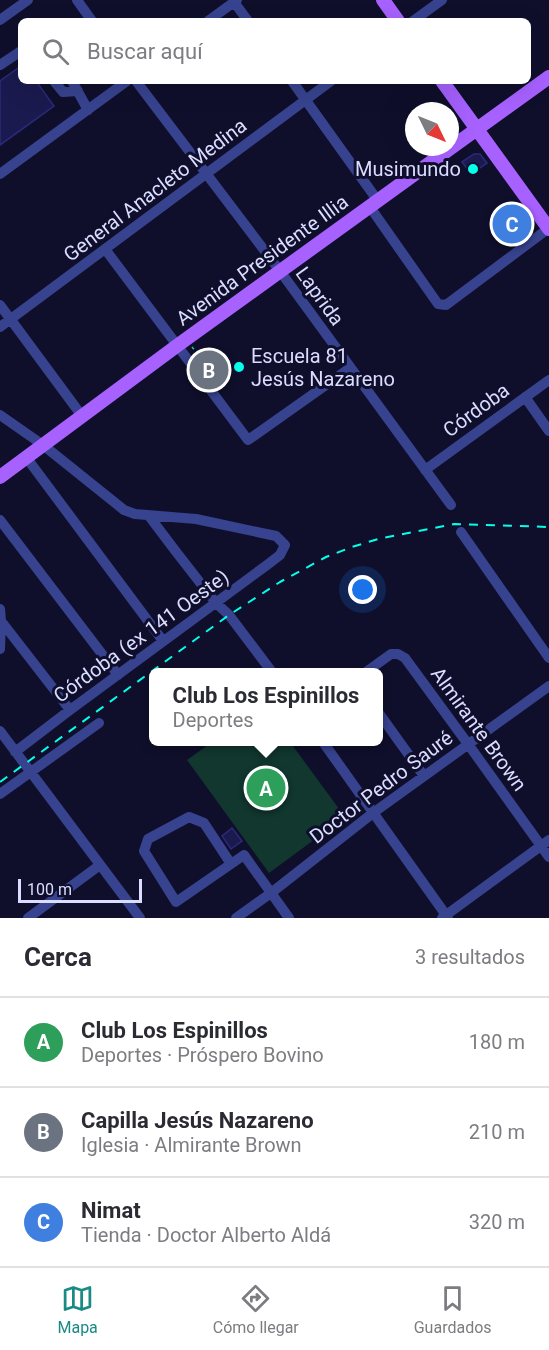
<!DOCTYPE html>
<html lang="es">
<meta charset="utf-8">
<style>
:root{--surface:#fff;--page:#f7f7f7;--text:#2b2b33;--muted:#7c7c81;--line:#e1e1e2;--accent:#1a8a85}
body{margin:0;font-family:Roboto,sans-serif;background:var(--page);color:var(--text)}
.compass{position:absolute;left:405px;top:102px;width:54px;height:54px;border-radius:50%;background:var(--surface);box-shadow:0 6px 24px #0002;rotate:133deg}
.scale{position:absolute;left:18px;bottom:15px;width:124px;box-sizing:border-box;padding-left:6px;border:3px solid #daddff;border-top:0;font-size:16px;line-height:21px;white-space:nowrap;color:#daddff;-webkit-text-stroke:4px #0f0f2c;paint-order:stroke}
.you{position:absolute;left:363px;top:590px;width:21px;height:21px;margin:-15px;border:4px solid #fff;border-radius:50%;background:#1a73e8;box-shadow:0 0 0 9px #1a73e833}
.badge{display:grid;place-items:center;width:39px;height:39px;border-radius:50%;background:var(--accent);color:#fff;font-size:20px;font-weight:700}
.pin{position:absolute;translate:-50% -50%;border:3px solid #fff;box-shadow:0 2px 6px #0006}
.popup{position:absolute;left:149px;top:668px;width:234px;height:78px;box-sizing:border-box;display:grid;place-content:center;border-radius:9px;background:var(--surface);filter:drop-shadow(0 2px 4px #0005);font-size:20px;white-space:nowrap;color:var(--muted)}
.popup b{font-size:22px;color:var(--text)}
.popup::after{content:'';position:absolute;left:50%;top:100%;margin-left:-12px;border:12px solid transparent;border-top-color:var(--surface)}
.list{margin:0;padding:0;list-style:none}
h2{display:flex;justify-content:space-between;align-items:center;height:78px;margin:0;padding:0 24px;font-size:26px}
h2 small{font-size:20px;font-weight:400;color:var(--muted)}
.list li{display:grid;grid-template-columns:39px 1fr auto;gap:18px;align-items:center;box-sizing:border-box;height:90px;padding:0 24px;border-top:2px solid var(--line)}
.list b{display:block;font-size:22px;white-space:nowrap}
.list p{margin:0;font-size:20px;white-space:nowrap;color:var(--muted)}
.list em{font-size:20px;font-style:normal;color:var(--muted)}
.icon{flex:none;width:33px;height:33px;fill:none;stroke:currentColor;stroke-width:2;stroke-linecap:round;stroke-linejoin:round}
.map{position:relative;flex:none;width:549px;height:918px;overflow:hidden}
.search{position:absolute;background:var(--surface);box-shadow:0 6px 24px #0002;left:18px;right:18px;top:18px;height:66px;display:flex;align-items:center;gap:15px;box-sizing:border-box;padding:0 21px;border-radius:9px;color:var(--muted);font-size:22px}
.sheet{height:348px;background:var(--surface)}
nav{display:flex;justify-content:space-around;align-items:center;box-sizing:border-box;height:84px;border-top:2px solid var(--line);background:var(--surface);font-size:16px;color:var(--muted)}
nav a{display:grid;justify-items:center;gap:3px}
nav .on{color:var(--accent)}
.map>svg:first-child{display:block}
.green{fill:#11372f}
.building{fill:#1b1a4f;stroke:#2b2a7c;stroke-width:1.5}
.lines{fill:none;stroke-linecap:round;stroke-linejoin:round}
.path{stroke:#27c6a0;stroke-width:1.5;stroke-dasharray:3 4.5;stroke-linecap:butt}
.minor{stroke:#37438f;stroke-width:10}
.major{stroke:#a761ff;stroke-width:14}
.rail{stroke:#06ffea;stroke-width:2;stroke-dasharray:9 8;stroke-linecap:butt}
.poi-dot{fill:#06ffea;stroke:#0f0f2c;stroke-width:2}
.labels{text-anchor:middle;stroke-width:6;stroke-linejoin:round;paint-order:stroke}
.poi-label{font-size:20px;fill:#daddff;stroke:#0f0f2c;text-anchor:end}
.street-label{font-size:20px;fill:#daddff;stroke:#0f0f2c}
</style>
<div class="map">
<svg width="549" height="918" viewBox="0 0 549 918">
<rect width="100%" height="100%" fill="#0f0f2c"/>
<path class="green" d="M212,742H290L345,817L269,873L187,760Z"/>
<path class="building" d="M21,66V81H36L54,106L0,145V81Z
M474,154H480L487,163L471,174L462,162Z
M204,356L220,378L214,383L198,360Z
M232,828L242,841L231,849L222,836Z"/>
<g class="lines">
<path class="path" d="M192,347L201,358"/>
<path class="minor" d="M77,0L92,21
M234,2L248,21
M0,20L28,0
M208,21L237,0
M413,21L442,0
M0,65L21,51
M54,81L63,92L78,91
M72,81L88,110
M136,81L280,271L451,505
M292,81L378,201
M0,174L127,81
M370,207L438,304L446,305L549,228
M105,249L248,440L350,368
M0,305L82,416
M0,327L331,81
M525,397L549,431
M0,415L43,445L124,510L135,514L196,519L276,536L285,545L280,555L267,565L70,710L15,752
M26,457L163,641
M425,470L549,380
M149,516L177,553L216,603L229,615L272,672
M0,520L118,675
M461,532L549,658
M0,609L1,621L0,649
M1,621L70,710
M366,672L391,654H398L405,658L468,744L549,857
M378,712L424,776
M0,731L140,918
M323,742L448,918
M0,794L99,723
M231,864L204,823L189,817L148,839L144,851L176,902L244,855L289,918
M28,918L100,865
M236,918L271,893L373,813L549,686
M442,918L549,840"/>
<path class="major" d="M383,0L398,21
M442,81L549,229
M0,477L178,345L549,77"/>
<path class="rail" d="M0,782L229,615L280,582L326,557L352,547L378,539L454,524L549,527"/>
</g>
<g class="poi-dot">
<circle cx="473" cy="169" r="6"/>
<circle cx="239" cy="367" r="6"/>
</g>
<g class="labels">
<g class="poi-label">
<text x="461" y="176">Musimundo</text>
<text x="251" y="363" text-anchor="start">Escuela 81<tspan x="251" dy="23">Jesús Nazareno</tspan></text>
</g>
<g class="street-label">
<text transform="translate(155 190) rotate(-37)" y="7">General Anacleto Medina</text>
<text transform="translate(262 260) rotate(-36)" y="7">Avenida Presidente Illia</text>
<text transform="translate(320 296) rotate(54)" y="7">Laprida</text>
<text transform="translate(476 410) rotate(-36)" y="7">Córdoba</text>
<text transform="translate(141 636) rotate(-36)" y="7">Córdoba (ex 141 Oeste)</text>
<text transform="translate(479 729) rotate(54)" y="7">Almirante Brown</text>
<text transform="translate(381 787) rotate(-37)" y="7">Doctor Pedro Sauré</text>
</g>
</g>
</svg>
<svg class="compass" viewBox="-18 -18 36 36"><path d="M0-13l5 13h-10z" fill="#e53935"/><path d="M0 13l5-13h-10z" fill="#7c7c81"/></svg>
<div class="scale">100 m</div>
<div class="you"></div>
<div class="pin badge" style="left:266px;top:788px;background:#2e9e5b">A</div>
<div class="popup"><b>Club Los Espinillos</b>Deportes</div>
<div class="pin badge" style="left:209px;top:370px;background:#6b7280">B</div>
<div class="pin badge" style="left:512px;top:224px;background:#3f7fe0">C</div>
<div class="search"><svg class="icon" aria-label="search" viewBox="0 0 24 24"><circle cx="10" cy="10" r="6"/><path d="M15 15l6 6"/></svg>Buscar aquí</div>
</div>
<section class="sheet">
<h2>Cerca<small>3 resultados</small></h2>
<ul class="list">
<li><span class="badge" style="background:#2e9e5b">A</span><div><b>Club Los Espinillos</b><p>Deportes · Próspero Bovino</p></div><em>180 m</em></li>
<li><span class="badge" style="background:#6b7280">B</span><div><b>Capilla Jesús Nazareno</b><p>Iglesia · Almirante Brown</p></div><em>210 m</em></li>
<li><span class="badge" style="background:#3f7fe0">C</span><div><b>Nimat</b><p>Tienda · Doctor Alberto Aldá</p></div><em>320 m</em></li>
</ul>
</section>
<nav>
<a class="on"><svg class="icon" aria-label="map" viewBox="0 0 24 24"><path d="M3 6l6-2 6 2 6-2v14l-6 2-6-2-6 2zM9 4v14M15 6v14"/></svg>Mapa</a>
<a><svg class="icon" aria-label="directions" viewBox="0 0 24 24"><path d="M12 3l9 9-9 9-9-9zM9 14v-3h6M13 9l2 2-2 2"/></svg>Cómo llegar</a>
<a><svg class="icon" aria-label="saved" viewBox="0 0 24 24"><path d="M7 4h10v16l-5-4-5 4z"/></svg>Guardados</a>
</nav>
